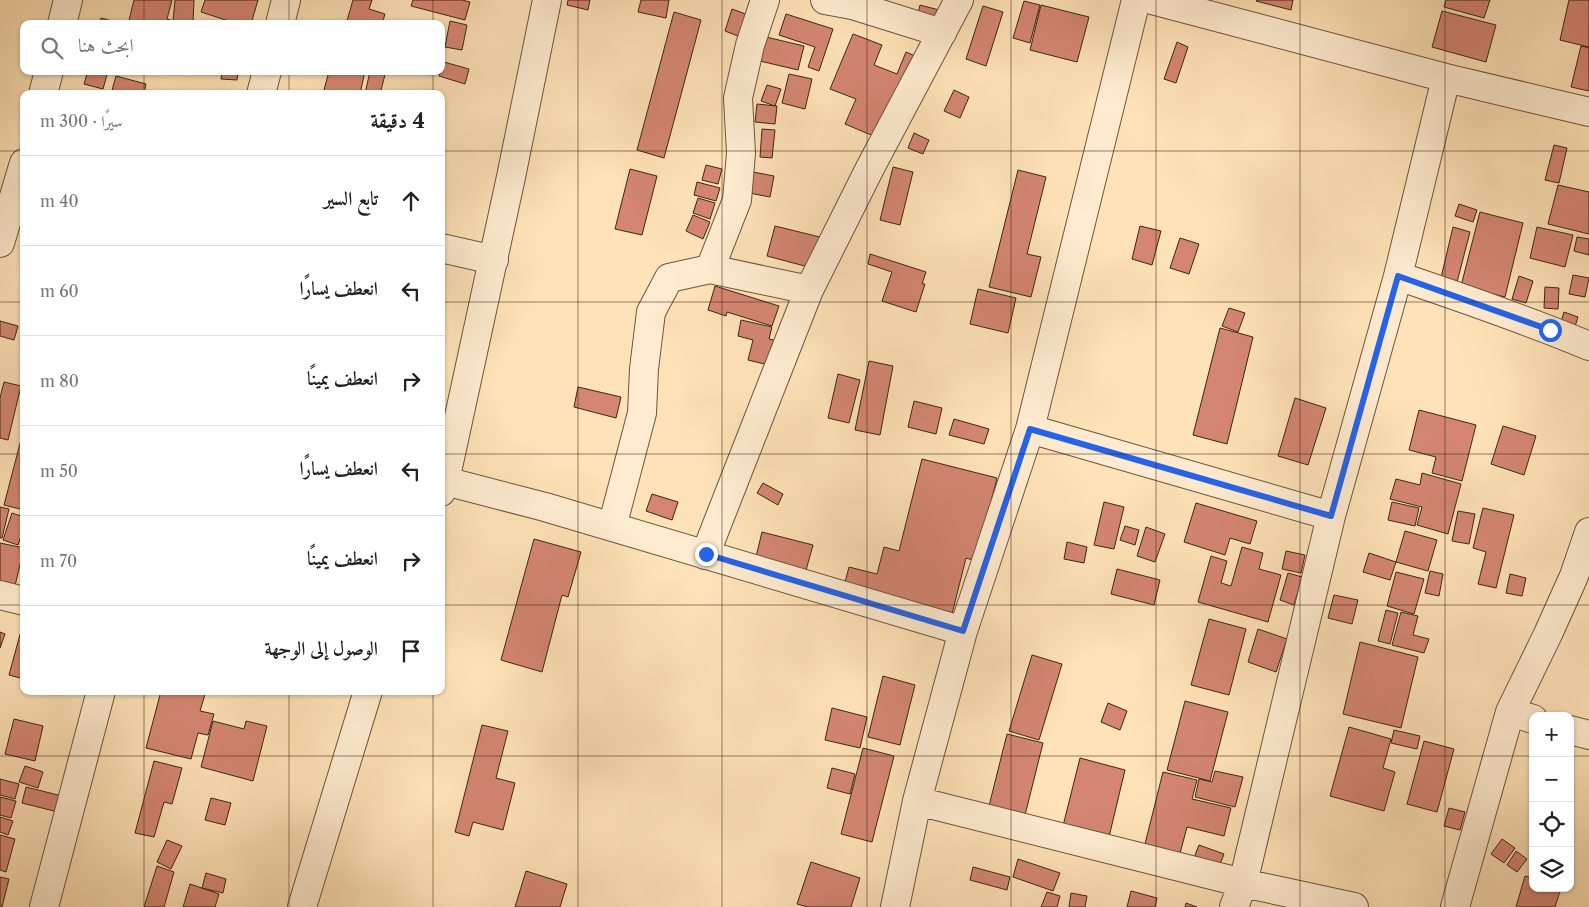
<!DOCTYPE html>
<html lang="ar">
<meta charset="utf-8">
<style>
:root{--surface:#fff;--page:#f6f6f6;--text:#222;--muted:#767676;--line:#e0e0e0}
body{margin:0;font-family:"Libre Caslon Text",Amiri,serif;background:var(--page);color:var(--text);direction:rtl}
.controls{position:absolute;right:15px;bottom:15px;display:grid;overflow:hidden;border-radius:10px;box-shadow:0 1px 4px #0004}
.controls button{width:45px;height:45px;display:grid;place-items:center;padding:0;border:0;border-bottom:1px solid var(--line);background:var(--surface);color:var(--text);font:25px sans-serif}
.stop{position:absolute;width:15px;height:15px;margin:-11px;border:4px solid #2563eb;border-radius:50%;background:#fff}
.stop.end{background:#2563eb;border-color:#fff;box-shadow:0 1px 5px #0008}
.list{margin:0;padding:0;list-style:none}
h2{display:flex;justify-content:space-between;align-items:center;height:65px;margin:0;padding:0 20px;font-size:21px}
h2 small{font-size:16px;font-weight:400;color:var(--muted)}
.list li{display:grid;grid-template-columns:32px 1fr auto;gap:15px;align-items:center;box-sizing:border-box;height:90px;padding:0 20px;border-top:1px solid var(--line)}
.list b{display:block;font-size:19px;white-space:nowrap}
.list em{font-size:16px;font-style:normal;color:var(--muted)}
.icon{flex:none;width:28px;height:28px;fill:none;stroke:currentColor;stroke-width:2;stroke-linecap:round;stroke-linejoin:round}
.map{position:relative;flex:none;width:1589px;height:907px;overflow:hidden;direction:ltr}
.search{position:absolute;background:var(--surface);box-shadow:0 1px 4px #0004;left:20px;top:20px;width:425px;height:55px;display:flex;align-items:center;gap:12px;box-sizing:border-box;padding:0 18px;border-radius:10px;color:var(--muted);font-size:19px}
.panel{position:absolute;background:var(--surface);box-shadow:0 1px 4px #0004;left:20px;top:90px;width:425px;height:605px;border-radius:10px;direction:rtl}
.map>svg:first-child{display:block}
.building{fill:#d48672;stroke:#3c2614}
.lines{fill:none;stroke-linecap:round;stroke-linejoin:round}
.minor-casing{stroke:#6d553d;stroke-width:30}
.minor{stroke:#ffecd0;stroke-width:28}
.route{stroke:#2563eb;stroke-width:6}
.grid{fill:none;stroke:#3c2614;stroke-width:1;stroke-opacity:0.55}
</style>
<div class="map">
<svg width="1589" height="907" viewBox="0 0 1589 907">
<rect width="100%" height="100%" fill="#ffe2b7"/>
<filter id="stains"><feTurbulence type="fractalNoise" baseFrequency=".004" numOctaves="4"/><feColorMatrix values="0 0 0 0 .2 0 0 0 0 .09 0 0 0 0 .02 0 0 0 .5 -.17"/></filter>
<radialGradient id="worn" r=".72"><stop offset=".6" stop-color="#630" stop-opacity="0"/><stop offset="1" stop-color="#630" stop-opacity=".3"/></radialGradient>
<path class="building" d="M134,0H172L167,19L183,24H128Z
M175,0H194L193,22L173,21Z
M205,0H258L251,24H238L201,12Z
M353,0H372L369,9L385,14L382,24H346Z
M413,0H462L470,2L465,20L411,6Z
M568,0H590L588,10L567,5Z
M641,0H669L666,18L638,12Z
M1257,0H1293L1291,10L1256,1Z
M1446,0H1490L1484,18L1444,7Z
M1569,0H1589V47L1560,40Z
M1024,1L1040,5L1030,43L1013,38Z
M920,5L939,10L934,31L915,26Z
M1041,5L1089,17L1077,62L1030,50Z
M983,6L1003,12L986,66L966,59Z
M732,9L751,16L743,38L725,31Z
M1442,11L1496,25L1486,62L1432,47Z
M674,12L701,20L664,158L637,150Z
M786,14L833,29L819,71L808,67L815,47L779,35Z
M101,18L120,23V24H100Z
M450,21L467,25L462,50L445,47Z
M853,34L882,45L874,65L897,74L906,52L924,60L890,143L845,124L856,99L830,89Z
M766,37L804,46L798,70L760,61Z
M1177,42L1188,47L1176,83L1164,79Z
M1581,46L1589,48V91L1571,87Z
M444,62L469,69L465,84L439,76Z
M88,71H108L103,89L84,84Z
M222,71H238L237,80L221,79Z
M329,71H365L360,94H323Z
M370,71H386L380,94H365Z
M411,71H432L431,75Z
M789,74L812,79L805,109L782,103Z
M116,76L146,84L144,94H111Z
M767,85L781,89L775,106L761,101Z
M954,90L969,97L960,118L944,111Z
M757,104L777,106L775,124L755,122Z
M762,129L775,130L772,158L760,157Z
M914,133L929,140L923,154L908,148Z
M1554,145L1567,148L1559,183L1545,180Z
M706,165L722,169L718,184L702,180Z
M893,167L913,172L900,225L880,220Z
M630,169L657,176L642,235L615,229Z
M1018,170L1046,177L1027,254L1041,257L1031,297L989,287Z
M748,171L774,176L770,197L744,192Z
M697,182L720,188L716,201L694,195Z
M1558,185L1589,192V234L1548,224Z
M698,198L715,203L710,219L693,213Z
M1459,204L1477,210L1473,222L1455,216Z
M1480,212L1523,223L1505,297L1461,286Z
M693,215L710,222L703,239L686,231Z
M775,226L824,238L816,269L767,256Z
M1140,226L1161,231L1152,265L1132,259Z
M1453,227L1470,232L1456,286L1440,282Z
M1537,227L1573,235L1565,267L1530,258Z
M1577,237L1589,239V255L1574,251Z
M1180,238L1199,244L1189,274L1170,268Z
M870,254L926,272L922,284H925L916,312L882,301L892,272L868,264Z
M1573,275L1589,278L1585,297L1569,294Z
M1519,276L1533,281L1526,303L1512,299Z
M715,286L779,306L772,326L727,312L726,316L708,310Z
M1545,287L1559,288L1558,309L1544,308Z
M978,289L1016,298L1008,333L970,324Z
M1229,308L1245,313L1238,332L1222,326Z
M1564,312L1578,317L1572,336L1558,331Z
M741,320L772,327L769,339L791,344L785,369L748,360L753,340L738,336Z
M0,321L18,326L14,340L0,336Z
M1220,328L1253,337L1227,444L1193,435Z
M869,361L893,366L880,435L855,430Z
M838,374L860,380L849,423L828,418Z
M4,382L21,386L8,440L0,438V398Z
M578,387L621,397L616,418L574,407Z
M1295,398L1326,408L1308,465L1278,456Z
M914,401L942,408L936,434L908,427Z
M1419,410L1476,425L1462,481L1432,473L1436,457L1409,450Z
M954,419L989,429L984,444L949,435Z
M1503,426L1536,436L1524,475L1491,464Z
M23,432H24V510L4,505Z
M922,459L997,478L976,561L966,558L950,622L842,594L849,567L877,574L884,547L899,551Z
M1422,473L1461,484L1448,534L1417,525L1422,507L1390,499L1396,479L1420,485Z
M763,483L783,494L778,505L757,493Z
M652,494L678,502L672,520L646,511Z
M1104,502L1124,507L1114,549L1094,545Z
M1392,502L1419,508L1415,526L1388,520Z
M1196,503L1257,521L1250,544L1230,538L1225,555L1184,542Z
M0,507L9,509L2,538H0Z
M1483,508L1514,515L1496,588L1478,584L1486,552L1473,548Z
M1458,511L1475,514L1469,544L1452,541Z
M12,513L24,517V528L18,545L3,540Z
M1125,526L1139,530L1135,545L1120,540Z
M1146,527L1165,534L1155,562L1137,556Z
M1405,531L1437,540L1428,571L1396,562Z
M762,532L813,545L805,574L755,561Z
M534,539L581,552L568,597L562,595L542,672L501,660Z
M1067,542L1087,547L1084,563L1064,559Z
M0,543L24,548L14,590L0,587Z
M1242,547L1263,553L1259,569L1281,575L1268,622L1198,602L1211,556L1227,561L1221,583L1231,586Z
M1286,551L1305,555L1301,573L1282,569Z
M1369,553L1396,562L1390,580L1363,572Z
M1117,569L1160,580L1154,605L1111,594Z
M1430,571L1443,574L1439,596L1425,593Z
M1396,572L1424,579L1414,614L1387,606Z
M1288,573L1302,577L1294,605L1280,600Z
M1510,574L1526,578L1522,596L1506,593Z
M1334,595L1358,600L1352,624L1328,618Z
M1386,610L1398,613L1390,644L1378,641Z
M1401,612L1418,616L1413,635L1429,639L1424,653L1392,645Z
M1209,619L1246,629L1229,695L1191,685Z
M1258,629L1287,639L1276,672L1248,662Z
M21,631L24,632V679L9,675Z
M0,632L5,634L0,648Z
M1360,642L1418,657L1401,728L1343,714Z
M1032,655L1062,664L1039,740L1009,731Z
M883,676L915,685L900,745L868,737Z
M161,691H206L200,711L214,714L208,735L198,733L191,759L146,748Z
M1185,701L1228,712L1210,781L1167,770Z
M1108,703L1127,711L1120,730L1101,722Z
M832,708L867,717L860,748L825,740Z
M14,719L43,726L35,761L5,754Z
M213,721L244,729L246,721L267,726L253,781L201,767Z
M482,725L508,731L496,778L515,783L503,830L473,822L469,836L455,832Z
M1349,727L1391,739L1383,768L1395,772L1384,811L1330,796Z
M1394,730L1420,736L1417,749L1391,743Z
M1007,734L1043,743L1023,823L987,814Z
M1424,741L1454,749L1437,812L1407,804Z
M863,748L894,756L872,842L841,834Z
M1080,758L1125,770L1108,841L1062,830Z
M154,761L182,768L172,804L164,802L154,837L135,833Z
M25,766L43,772L38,788L19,782Z
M832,768L855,774L850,794L827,788Z
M1215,771L1243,777L1235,807L1195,797L1199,779L1212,782Z
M1163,772L1197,780L1192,799L1231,808L1224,836L1187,827L1178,861L1143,852Z
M0,779L19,784L15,799L0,795Z
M26,787L62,796L58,812L22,803Z
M0,797L16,801L11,818L0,815Z
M211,798L231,803L225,825L205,820Z
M1449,808L1465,812L1460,830L1444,826Z
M0,817L13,821L8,835L0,832Z
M0,835L15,839L6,872L0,870Z
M1502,839L1515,848L1504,863L1491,854Z
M167,840L182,846L171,869L157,862Z
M1199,845L1224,854L1217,872L1192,863Z
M1516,851L1527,859L1517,872L1507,865Z
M1018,859L1060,873L1053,891L1013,877Z
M811,862L860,878L851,907H808L797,904Z
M157,866L174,872L164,907H144Z
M973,867L1010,877L1007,890L970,880Z
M526,871L567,884L560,907H515Z
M206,873L226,879L223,893L202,888Z
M1525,876L1533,878V888H1561L1555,907H1516Z
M0,877L9,879L2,907H0Z
M190,884L219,894L215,907H183Z
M1131,891L1157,898L1155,907H1127Z
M1047,892L1060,896L1057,907H1041Z
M1071,893L1087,896L1085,907H1069Z
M1186,903L1197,907H1185Z"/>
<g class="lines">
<defs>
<path id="minor" d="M825,0L852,5L942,33
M1152,0L1446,78L1589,112
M62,24L68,0
M280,24L286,0
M43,94L49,71
M261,94L267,71
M0,243L24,163
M441,248L494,260
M710,269L737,200L741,153L738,98L750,45L765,0
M1398,276C1463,298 1527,320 1589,346
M1030,429L1331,516
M445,481L545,507L963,631
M441,492L445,481L511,177L547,0
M612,527L642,413L644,369L651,312L669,278L710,269L809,290
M705,555L809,290L870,168L959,0
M0,595L24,601
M1510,712L1533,719
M1570,730L1589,735
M917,801L1243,883L1354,907
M44,907L101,691
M302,907L368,691
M895,907L917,801L963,631L1030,429L1136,0
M1234,907L1243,883L1331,516L1398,276L1446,78
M1455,907L1510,712L1548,634L1574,576L1589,532"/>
</defs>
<use href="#minor" class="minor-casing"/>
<use href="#minor" class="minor"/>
</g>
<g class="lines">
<path class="route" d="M706,554L963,631L1030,429L1331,516L1398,276L1550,330"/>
</g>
<path class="grid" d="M144,0V24M289,0V24M433,0V24M578,0V907M722,0V907M867,0V907M1011,0V907M1156,0V907M1300,0V907M1445,0V907M144,71V94M289,71V94M433,71V94M0,151H24M441,151H1589M0,302H24M441,302H1589M0,454H24M441,454H1589M0,605H24M441,605H1589M144,691V907M289,691V907M433,691V907M0,756H1533M1570,756H1589"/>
<rect width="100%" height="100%" filter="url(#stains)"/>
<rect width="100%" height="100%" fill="url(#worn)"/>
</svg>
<div class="controls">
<button>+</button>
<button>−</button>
<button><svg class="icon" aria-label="locate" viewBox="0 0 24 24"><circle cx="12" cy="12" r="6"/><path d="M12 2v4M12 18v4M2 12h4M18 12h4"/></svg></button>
<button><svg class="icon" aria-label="layers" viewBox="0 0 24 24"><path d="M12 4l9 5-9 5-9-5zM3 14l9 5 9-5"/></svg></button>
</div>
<div class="stop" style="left:1550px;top:330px"></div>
<div class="stop end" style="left:706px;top:554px"></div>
<div class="search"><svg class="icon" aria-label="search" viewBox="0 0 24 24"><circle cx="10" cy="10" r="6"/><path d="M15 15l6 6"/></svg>ابحث هنا</div>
<section class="panel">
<h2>4 دقيقة<small>سيرًا · 300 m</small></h2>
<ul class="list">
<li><svg class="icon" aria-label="ahead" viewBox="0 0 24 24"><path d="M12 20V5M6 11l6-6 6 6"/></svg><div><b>تابع السير</b></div><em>40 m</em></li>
<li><svg class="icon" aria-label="left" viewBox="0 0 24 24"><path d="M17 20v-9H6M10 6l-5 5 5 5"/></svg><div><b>انعطف يسارًا</b></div><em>60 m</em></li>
<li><svg class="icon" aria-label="right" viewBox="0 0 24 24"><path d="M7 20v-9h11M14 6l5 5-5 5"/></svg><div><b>انعطف يمينًا</b></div><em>80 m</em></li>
<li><svg class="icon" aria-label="left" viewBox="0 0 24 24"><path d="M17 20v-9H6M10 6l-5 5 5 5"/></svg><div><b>انعطف يسارًا</b></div><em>50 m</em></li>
<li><svg class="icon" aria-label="right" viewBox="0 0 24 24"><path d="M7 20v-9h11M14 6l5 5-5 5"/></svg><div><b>انعطف يمينًا</b></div><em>70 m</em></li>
<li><svg class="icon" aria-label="arrive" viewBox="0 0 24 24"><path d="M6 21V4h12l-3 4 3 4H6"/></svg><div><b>الوصول إلى الوجهة</b></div></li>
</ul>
</section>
</div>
